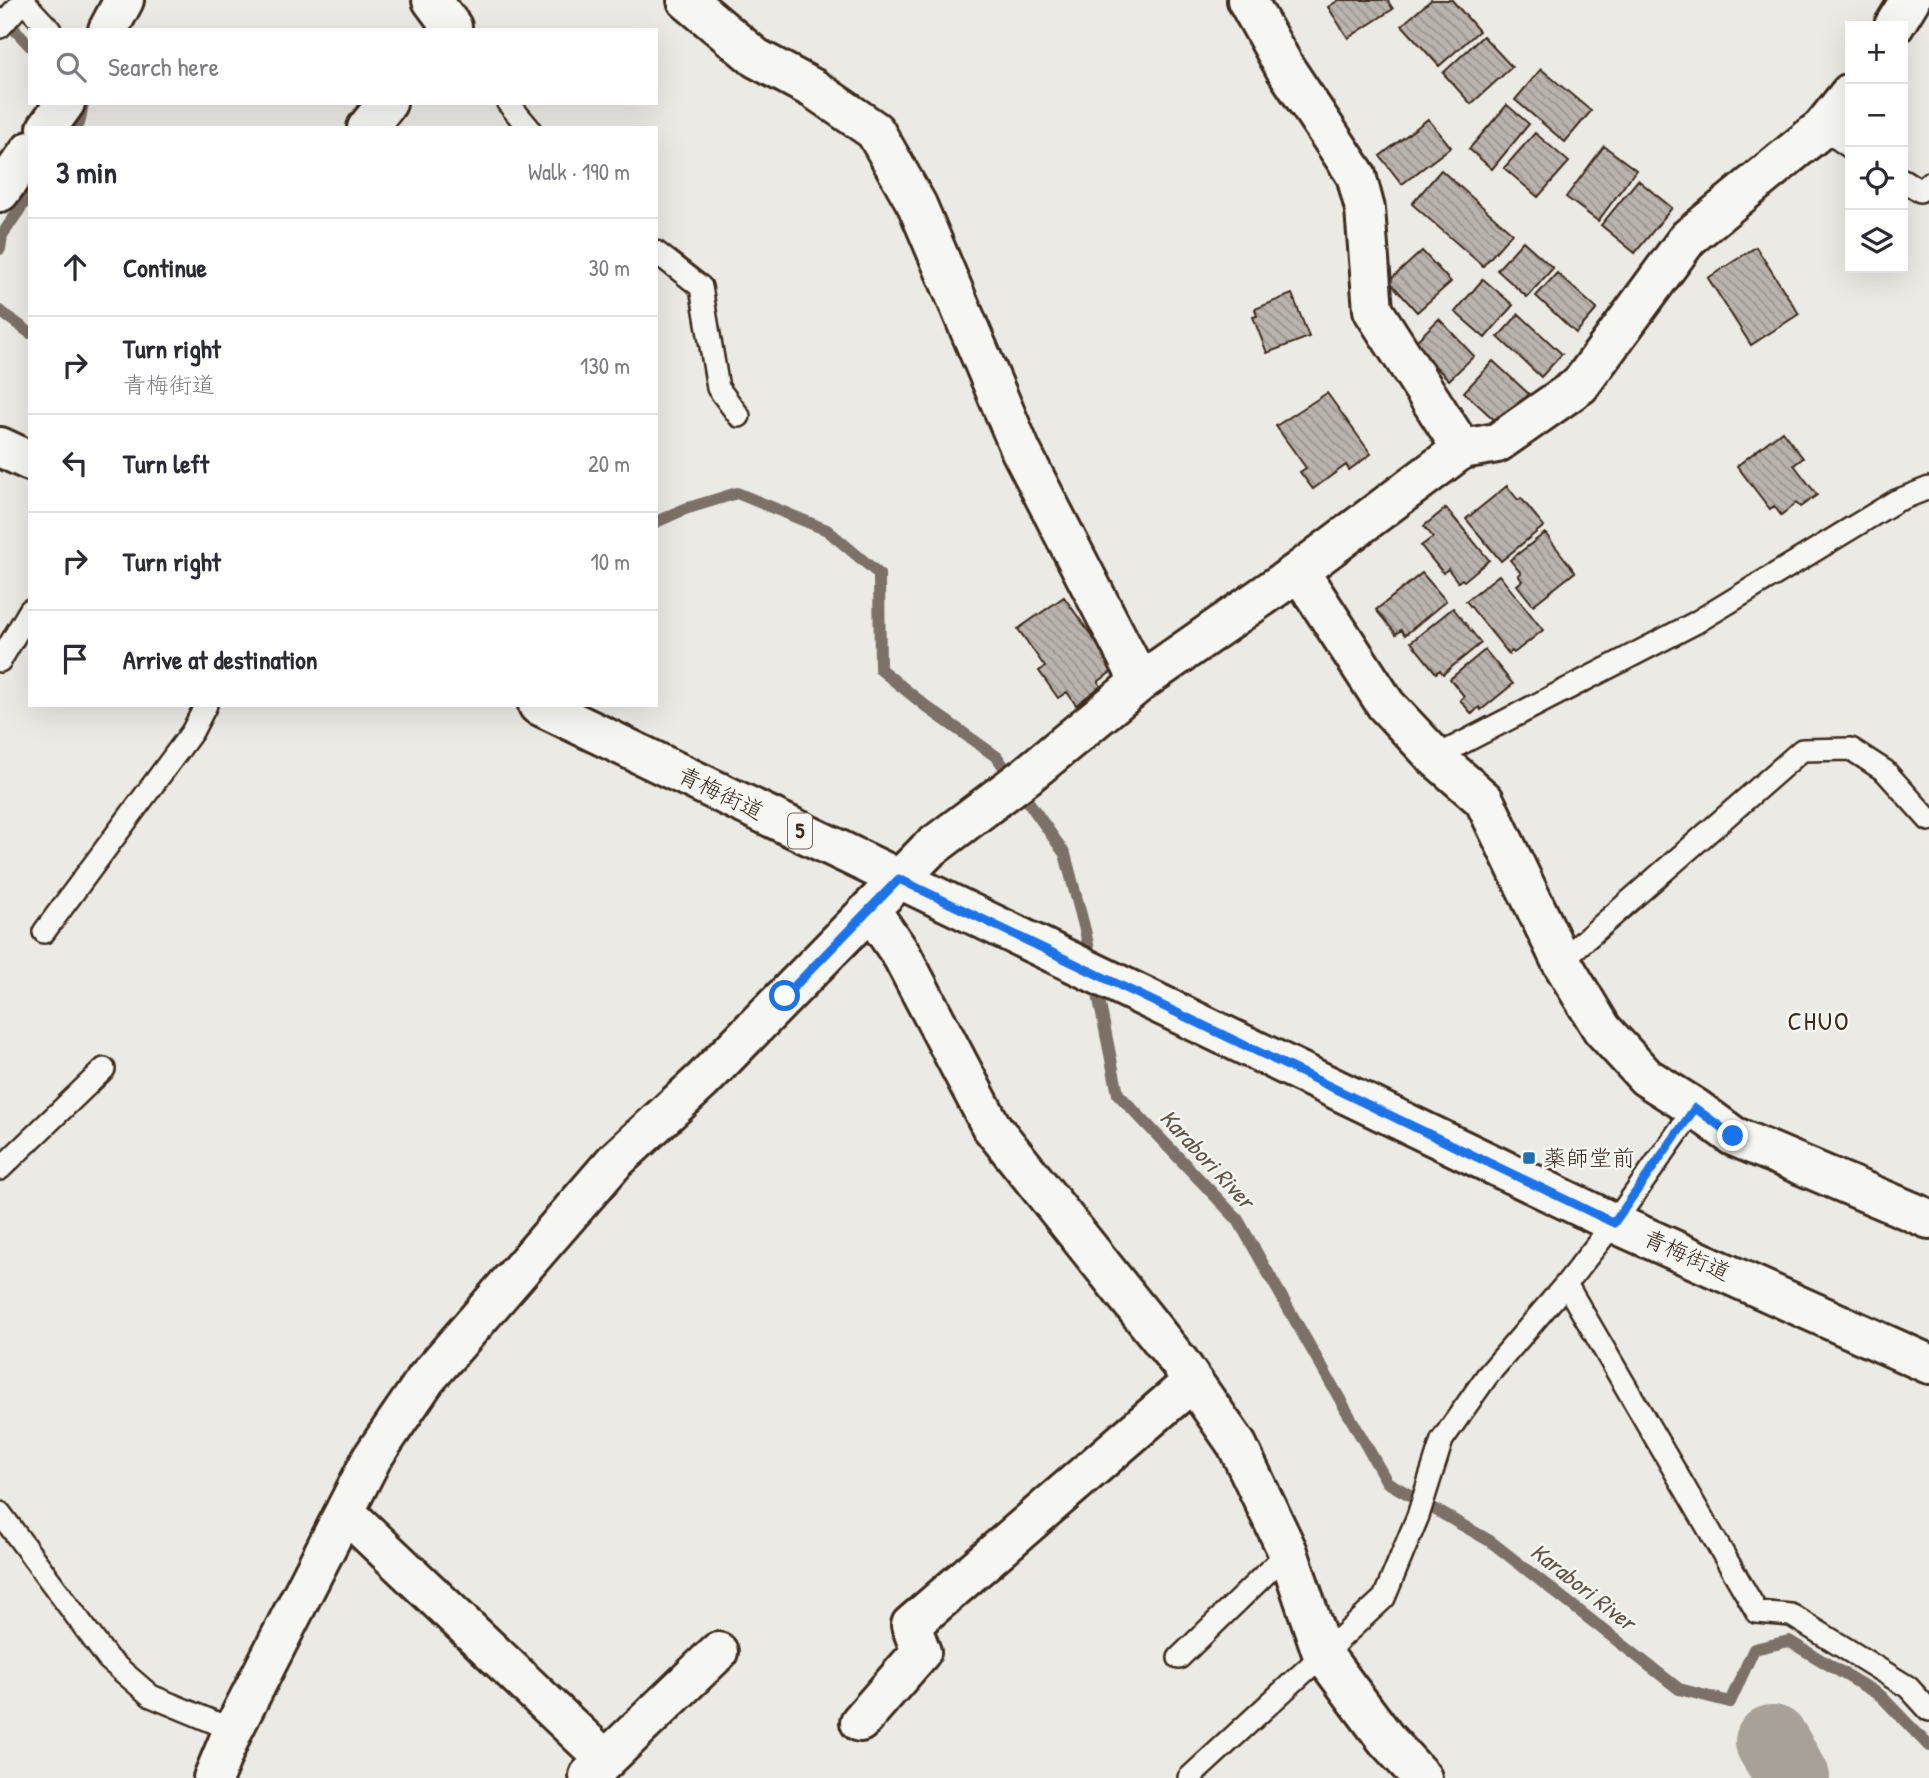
<!DOCTYPE html>
<meta charset="utf-8">
<style>
:root{--surface:#fff;--page:#f2f2f3;--text:#2b2b33;--muted:#7c7c81;--line:#e1e1e2}
body{margin:0;font-family:"Patrick Hand","Klee One",sans-serif;background:var(--page);color:var(--text)}
.controls{position:absolute;right:21px;top:21px;display:grid;overflow:hidden;border-radius:0px;box-shadow:0 7px 28px #0002}
.controls button{width:63px;height:63px;display:grid;place-items:center;padding:0;border:0;border-bottom:2px solid var(--line);background:var(--surface);color:var(--text);font:35px sans-serif}
.stop{position:absolute;width:21px;height:21px;margin:-16px;border:5px solid #1a73e8;border-radius:50%;background:#fff}
.stop.end{background:#1a73e8;border-color:#fff;box-shadow:0 2px 7px #0008}
.list{margin:0;padding:0;list-style:none}
h2{display:flex;justify-content:space-between;align-items:center;height:91px;margin:0;padding:0 28px;font-size:30px}
h2 small{font-size:23px;font-weight:400;color:var(--muted)}
.list li{display:grid;grid-template-columns:46px 1fr auto;gap:21px;align-items:center;box-sizing:border-box;height:98px;padding:0 28px;border-top:2px solid var(--line)}
.list b{display:block;font-size:26px;white-space:nowrap}
.list p{margin:0;font-size:23px;white-space:nowrap;color:var(--muted)}
.list em{font-size:23px;font-style:normal;color:var(--muted)}
.icon{flex:none;width:38px;height:38px;fill:none;stroke:currentColor;stroke-width:2;stroke-linecap:round;stroke-linejoin:round}
.map{position:relative;flex:none;width:1929px;height:1778px;overflow:hidden}
.search{position:absolute;background:var(--surface);box-shadow:0 7px 28px #0002;left:28px;top:28px;width:630px;height:77px;display:flex;align-items:center;gap:18px;box-sizing:border-box;padding:0 24px;border-radius:0px;color:var(--muted);font-size:26px}
.panel{position:absolute;background:var(--surface);box-shadow:0 7px 28px #0002;left:28px;top:126px;width:630px;height:581px;border-radius:0px}
.map>svg:first-child{display:block}
.lines{fill:none;stroke-linecap:round;stroke-linejoin:round}
.stream{stroke:#7c7167;stroke-width:12}
.river{stroke:#a8a198;stroke-width:74}
.building{fill:url(#building-back-hatch);stroke:#3b2a1e;stroke-width:2}
.service-casing{stroke:#3b2a1e;stroke-width:26}
.minor-casing{stroke:#3b2a1e;stroke-width:44}
.primary-casing{stroke:#3b2a1e;stroke-width:44}
.service{stroke:#f6f6f2;stroke-width:21}
.minor{stroke:#f6f6f2;stroke-width:38}
.primary{stroke:#f6f6f2;stroke-width:38}
.route{stroke:#1a73e8;stroke-width:9}
.poi-dot{fill:#1f6fb2;stroke:#f6f6f2;stroke-width:2.5}
.labels{text-anchor:middle;stroke-width:5;stroke-linejoin:round;paint-order:stroke}
.shield{fill:#f6f6f2;stroke:#73675e;stroke-width:2}
.shield-label{font-size:21px;font-weight:bold;fill:#3b2a1e}
.street-label{font-size:23px;fill:#3b2a1e;stroke:#f6f6f2}
.poi-label{font-size:23px;fill:#3b2a1e;stroke:#f6f6f2;text-anchor:start}
.water-label{font-size:24px;font-style:italic;fill:#615449;stroke:#f6f6f2}
.quarter-label{font-size:26px;letter-spacing:2px;fill:#3b2a1e;stroke:#f6f6f2}
</style>
<div class="map">
<svg width="1929" height="1778" viewBox="0 0 1929 1778">
<defs>
<pattern id="building-back-hatch" width="6" height="6" patternUnits="userSpaceOnUse" patternTransform="scale(1.75)"><rect width="6" height="6" fill="#bab4ae"/><path d="M-1 5l2 2M0 0l6 6M5-1l2 2" fill="none" stroke="#98938d"/></pattern>
</defs>
<rect width="100%" height="100%" fill="#ebeae5"/>
<filter id="ink" filterUnits="userSpaceOnUse"><feTurbulence type="fractalNoise" baseFrequency=".0143" numOctaves="2"/><feDisplacementMap in="SourceGraphic" scale="14" xChannelSelector="R" yChannelSelector="G"/><feConvolveMatrix kernelMatrix="1 2 1 2 8 2 1 2 1" color-interpolation-filters="sRGB"/></filter>
<g filter="url(#ink)">
<g class="lines">
<path class="stream" d="M3,17L30,46
M75,128L80,120L83,103
M0,249L2,235L30,194
M0,311L30,333
M656,522L685,509L737,493L827,530L879,574L880,669L928,708L997,757L1065,854L1085,930L1118,1094L1238,1220L1387,1482L1490,1541L1679,1689L1730,1702L1754,1649L1789,1641L1881,1696L1929,1746"/>
<path class="river" d="M1772,1742L1793,1778"/>
</g>
<path class="building" d="M1339,0H1387L1393,9L1348,38L1328,7Z
M1431,0H1452L1479,31L1439,66L1402,25Z
M1483,36L1512,67L1471,104L1443,73Z
M1541,69L1591,111L1565,142L1515,100Z
M1507,105L1529,124L1492,169L1469,149Z
M1428,119L1451,147L1402,184L1380,156Z
M1535,133L1569,162L1538,197L1504,168Z
M1604,146L1636,170L1598,221L1566,197Z
M1441,170L1512,233L1483,266L1412,204Z
M1638,180L1672,208L1635,253L1601,225Z
M1523,241L1553,268L1527,297L1497,270Z
M1756,247L1799,314L1751,345L1708,278Z
M1422,251L1451,282L1417,312L1389,281Z
M1557,273L1597,309L1576,333L1536,296Z
M1483,279L1513,305L1485,338L1455,312Z
M1292,294L1309,337L1267,353L1253,317L1257,316L1255,309Z
M1519,314L1562,354L1541,377L1498,337Z
M1439,319L1474,356L1449,380L1413,344Z
M1493,361L1529,394L1500,425L1464,392Z
M1327,393L1371,454L1349,470L1346,465L1313,489L1300,472L1306,468L1276,426Z
M1782,431L1803,458L1794,465L1817,495L1800,507L1796,503L1781,515L1774,506L1770,509L1737,466Z
M1507,486L1518,500L1521,498L1544,526L1501,561L1466,519Z
M1446,508L1489,560L1464,581L1462,579L1458,582L1448,569L1443,573L1421,546L1433,537L1424,526Z
M1545,533L1575,572L1533,605L1517,585L1522,581L1518,575L1521,573L1510,560Z
M1422,573L1446,601L1405,635L1401,630L1396,634L1376,610Z
M1499,575L1543,630L1514,653L1512,651L1509,654L1466,601Z
M1064,597L1115,669L1098,682L1101,686L1076,705L1067,692L1058,698L1039,671L1045,667L1018,629Z
M1453,608L1481,643L1443,674L1440,670L1436,673L1411,642Z
M1485,650L1513,684L1481,710L1479,707L1472,714L1460,700L1464,696L1450,679Z"/>
<g class="lines">
<defs>
<path id="service" d="M22,0L50,30
M0,27L23,1
M508,103L529,128
M1822,128L1850,147
M1903,180L1920,191L1929,183
M656,252L701,287L718,388L739,416
M0,661L30,610
M1435,757L1695,623L1896,501L1929,488
M44,932L192,732L206,705
M1561,961L1802,750L1851,749L1885,771L1929,820
M0,1169L104,1069
M1566,1284L1757,1612L1791,1615L1908,1687L1929,1710
M0,1513L108,1659L151,1696L233,1730
M1179,1658L1288,1552
M1189,1778L1384,1598L1418,1516L1442,1440L1487,1376L1566,1284L1614,1223L1695,1108"/>
<path id="minor" d="M432,0L452,27L450,30
M687,0L756,58L814,89L875,131L917,205L1021,451L1140,682
M1247,0L1285,68L1356,175L1365,209L1373,310L1462,449
M1894,26L1910,0
M108,30L124,0
M47,128L65,103
M367,128L387,103
M0,192L30,151
M1299,571L1386,705L1435,757L1484,800L1561,961L1602,1029L1646,1077L1695,1108L1733,1136L1929,1219
M870,909L902,956L991,1126L1180,1363L1237,1445L1288,1552L1322,1653L1386,1739L1422,1778
M345,1512L605,1759
M860,1722L921,1652L911,1625L1192,1382
M589,1776L718,1652
M213,1778L233,1730L372,1458L426,1379L615,1161L702,1081L928,850L1026,776L1140,682L1299,571L1462,449L1497,443L1580,385L1688,238L1822,128L1850,93"/>
<path id="primary" d="M0,447L30,461
M538,705L1614,1223L1929,1364"/>
</defs>
<use href="#service" class="service-casing"/>
<use href="#minor" class="minor-casing"/>
<use href="#primary" class="primary-casing"/>
<use href="#service" class="service"/>
<use href="#minor" class="minor"/>
<use href="#primary" class="primary"/>
</g>
</g>
<g class="lines" filter="url(#ink)">
<path class="route" d="M785,996L899,879L1614,1223L1695,1108L1733,1136"/>
</g>
<rect class="poi-dot" x="1522" y="1151" width="14" height="14" rx="3.5"/>
<g class="labels">
<rect class="shield" x="788" y="813.5" width="24" height="35" rx="5"/>
<g class="shield-label">
<text x="800" y="838">5</text>
</g>
<g class="street-label">
<text transform="translate(721 793) rotate(26)" y="8">青梅街道</text>
<text transform="translate(1687 1255) rotate(24)" y="8">青梅街道</text>
</g>
<g class="poi-label">
<text x="1543" y="1166">薬師堂前</text>
</g>
<g class="water-label">
<text transform="translate(1207 1159) rotate(47)" y="8">Karabori River</text>
<text transform="translate(1583 1587) rotate(38)" y="8">Karabori River</text>
</g>
<g class="quarter-label">
<text x="1819" y="1030">CHUO</text>
</g>
</g>
</svg>
<div class="controls">
<button>+</button>
<button>−</button>
<button><svg class="icon" aria-label="locate" viewBox="0 0 24 24"><circle cx="12" cy="12" r="6"/><path d="M12 2v4M12 18v4M2 12h4M18 12h4"/></svg></button>
<button><svg class="icon" aria-label="layers" viewBox="0 0 24 24"><path d="M12 4l9 5-9 5-9-5zM3 14l9 5 9-5"/></svg></button>
</div>
<div class="stop" style="left:785px;top:996px"></div>
<div class="stop end" style="left:1733px;top:1136px"></div>
<div class="search"><svg class="icon" aria-label="search" viewBox="0 0 24 24"><circle cx="10" cy="10" r="6"/><path d="M15 15l6 6"/></svg>Search here</div>
<section class="panel">
<h2>3 min<small>Walk · 190 m</small></h2>
<ul class="list">
<li><svg class="icon" aria-label="ahead" viewBox="0 0 24 24"><path d="M12 20V5M6 11l6-6 6 6"/></svg><div><b>Continue</b></div><em>30 m</em></li>
<li><svg class="icon" aria-label="right" viewBox="0 0 24 24"><path d="M7 20v-9h11M14 6l5 5-5 5"/></svg><div><b>Turn right</b><p>青梅街道</p></div><em>130 m</em></li>
<li><svg class="icon" aria-label="left" viewBox="0 0 24 24"><path d="M17 20v-9H6M10 6l-5 5 5 5"/></svg><div><b>Turn left</b></div><em>20 m</em></li>
<li><svg class="icon" aria-label="right" viewBox="0 0 24 24"><path d="M7 20v-9h11M14 6l5 5-5 5"/></svg><div><b>Turn right</b></div><em>10 m</em></li>
<li><svg class="icon" aria-label="arrive" viewBox="0 0 24 24"><path d="M6 21V4h12l-3 4 3 4H6"/></svg><div><b>Arrive at destination</b></div></li>
</ul>
</section>
</div>
